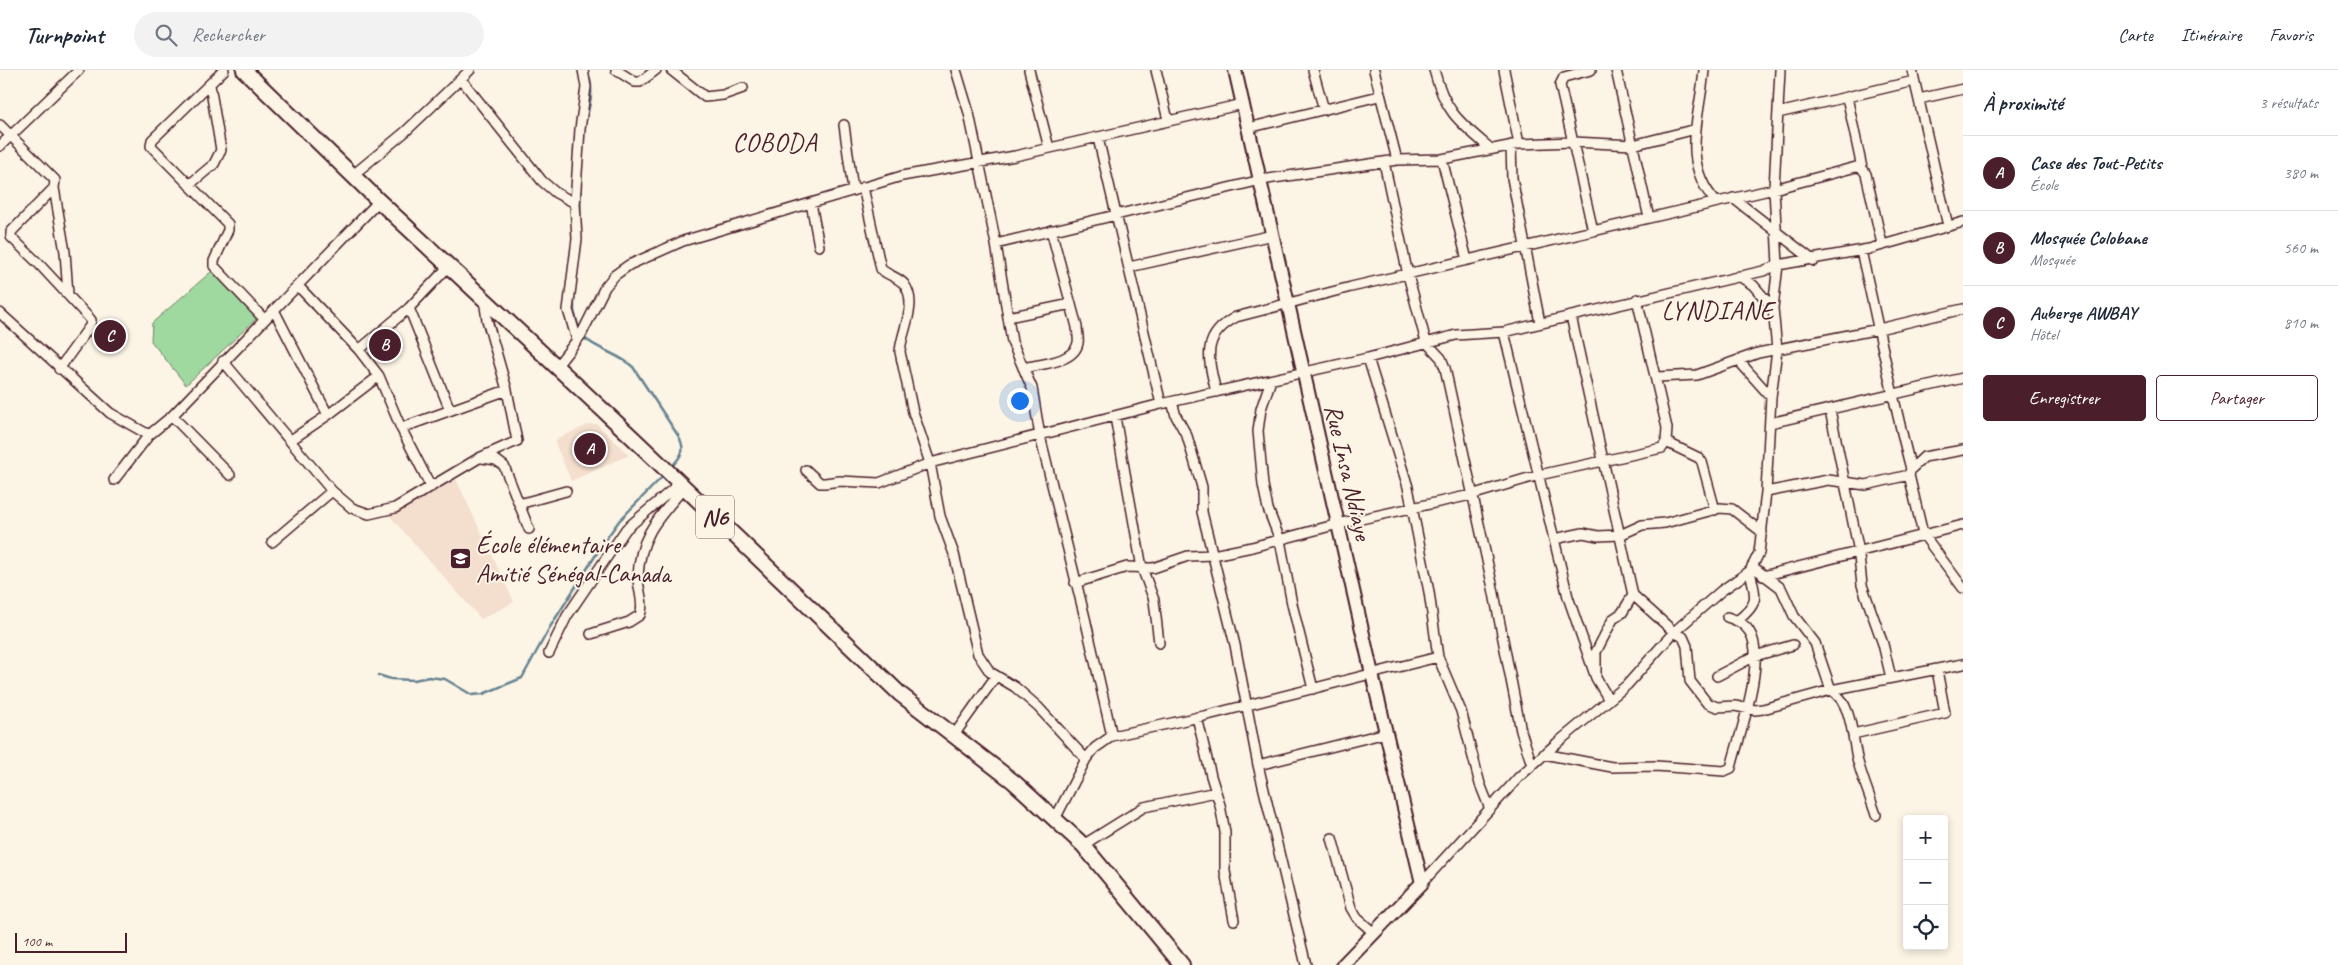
<!DOCTYPE html>
<html lang="fr">
<meta charset="utf-8">
<style>
:root{--surface:#fff;--page:#f2f2f3;--text:#1f2937;--muted:#747a83;--line:#e0e1e3;--accent:#4a1f2b}
body{margin:0;font-family:Caveat,sans-serif;background:var(--page);color:var(--text)}
.controls{position:absolute;right:15px;bottom:15px;display:grid;overflow:hidden;border-radius:5px;box-shadow:0 2px 8px #0003}
.controls button{width:45px;height:45px;display:grid;place-items:center;padding:0;border:0;border-bottom:1px solid var(--line);background:var(--surface);color:var(--text);font:25px sans-serif}
.scale{position:absolute;left:15px;bottom:12px;width:112px;box-sizing:border-box;padding-left:5px;border:2px solid #4a1f2b;border-top:0;font-size:14px;line-height:18px;white-space:nowrap;color:#4a1f2b;-webkit-text-stroke:4px #fcf5e5;paint-order:stroke}
.you{position:absolute;left:1019px;top:330px;width:18px;height:18px;margin:-12px;border:4px solid #fff;border-radius:50%;background:#1a73e8;box-shadow:0 0 0 8px #1a73e833}
.badge{display:grid;place-items:center;width:32px;height:32px;border-radius:50%;background:var(--accent);color:#fff;font-size:16px;font-weight:700}
.pin{position:absolute;translate:-50% -50%;border:2px solid #fff;box-shadow:0 1px 5px #0006}
.list{margin:0;padding:0;list-style:none}
h2{display:flex;justify-content:space-between;align-items:center;height:65px;margin:0;padding:0 20px;font-size:21px}
h2 small{font-size:16px;font-weight:400;color:var(--muted)}
.list li{display:grid;grid-template-columns:32px 1fr auto;gap:15px;align-items:center;box-sizing:border-box;height:75px;padding:0 20px;border-top:1px solid var(--line)}
.list b{display:block;font-size:19px;white-space:nowrap}
.list p{margin:0;font-size:16px;white-space:nowrap;color:var(--muted)}
.list em{font-size:16px;font-style:normal;color:var(--muted)}
.actions{display:flex;gap:10px;padding:15px 20px}
.actions a{flex:1;padding:11px 0;border:1px solid var(--accent);border-radius:5px;text-align:center;font-size:18px;color:var(--accent)}
.actions .main{background:var(--accent);color:#fff}
.icon{flex:none;width:28px;height:28px;fill:none;stroke:currentColor;stroke-width:2;stroke-linecap:round;stroke-linejoin:round}
.map{position:relative;flex:none;width:1963px;height:895px;overflow:hidden}
header{display:flex;align-items:center;gap:30px;box-sizing:border-box;height:70px;padding:0 25px;background:var(--surface);border-bottom:1px solid var(--line)}
header strong{font-size:24px}
nav{display:flex;gap:28px;margin-inline-start:auto;font-size:18px}
.search{width:350px;height:45px;background:var(--page);display:flex;align-items:center;gap:12px;box-sizing:border-box;padding:0 18px;border-radius:28px;color:var(--muted);font-size:19px}
main{display:flex}
aside{flex:1;background:var(--surface)}
.map>svg:first-child{display:block}
.built{fill:#f4decd}
.green{fill:#9fd99f;stroke:#747c65}
.lines{fill:none;stroke-linecap:round;stroke-linejoin:round}
.stream{stroke:#668391;stroke-width:2.5}
.minor-casing{stroke:#4a1f2b;stroke-width:12}
.secondary-casing{stroke:#4a1f2b;stroke-width:16}
.primary-casing{stroke:#4a1f2b;stroke-width:18}
.minor{stroke:#fcf5e5;stroke-width:9}
.secondary{stroke:#fcf5e5;stroke-width:12}
.primary{stroke:#fcf5e5;stroke-width:14}
.labels{text-anchor:middle;stroke-width:4;stroke-linejoin:round;paint-order:stroke}
.shield{fill:#fcf5e5;stroke:#7f5f63;stroke-width:1}
.shield-label{font-size:24px;font-weight:bold;fill:#4a1f2b}
.street-label{font-size:25px;fill:#4a1f2b;stroke:#fcf5e5}
.poi-label{font-size:25px;fill:#4a1f2b;stroke:#fcf5e5;text-anchor:start}
.neighbourhood-label{font-size:26px;letter-spacing:1px;fill:#4a1f2b;stroke:#fcf5e5}
</style>
<header>
<strong>Turnpoint</strong>
<div class="search"><svg class="icon" aria-label="search" viewBox="0 0 24 24"><circle cx="10" cy="10" r="6"/><path d="M15 15l6 6"/></svg>Rechercher</div>
<nav><a>Carte</a><a>Itinéraire</a><a>Favoris</a></nav>
</header>
<main>
<div class="map">
<svg width="1963" height="895" viewBox="0 0 1963 895">
<rect width="100%" height="100%" fill="#fcf5e5"/>
<filter id="ink" filterUnits="userSpaceOnUse"><feTurbulence type="fractalNoise" baseFrequency=".02" numOctaves="2"/><feDisplacementMap in="SourceGraphic" scale="10" xChannelSelector="R" yChannelSelector="G"/><feConvolveMatrix kernelMatrix="1 2 1 2 8 2 1 2 1" color-interpolation-filters="sRGB"/></filter>
<g filter="url(#ink)">
<path class="built" d="M590,354H597L629,385L571,411L555,373L558,368Z
M455,407L514,532L481,549L388,444Z"/>
<path class="green" d="M212,201L257,248L186,315L151,271L152,253Z"/>
<g class="lines">
<path class="stream" d="M585,54C590,34 595,20 587,0
M580,154L581,104
M574,226V241L580,262
M583,267C598,280 619,284 633,297L679,367C685,379 683,384 674,394
M378,605L391,609L414,610L429,607L445,609L472,625L483,624L522,608L550,557L606,469L619,451L664,405"/>
<defs>
<path id="minor" d="M224,0L152,70L151,76L228,154V160L214,191V196L264,249
M616,0L635,12H640L656,0
M671,0L705,27L723,25L743,18
M956,0L969,43L996,174L1012,272L1032,318L1040,366L1085,548L1112,666
M1029,0L1049,78
M1156,0L1168,50
M1313,0L1324,40
M1374,0L1397,90
M1434,0C1445,42 1459,52 1491,79
M1504,0L1519,74
M1591,0L1564,7L1560,15L1593,161
M1616,0L1649,148
M1704,0C1700,48 1680,92 1716,132
M1912,0L1948,156
M461,9L542,111L556,123L575,133
M1847,27L1914,11
M1919,29L1963,19
M1778,43L1847,27L1862,98L1866,104L1882,174
M0,55L55,110L54,118L11,162V167L39,194L91,250L90,256L59,299
M844,55L853,120
M1248,58L1379,26
M1098,68L1161,334
M1511,75L1512,108L1540,253
M0,76L79,0
M1442,89L1467,190
M1384,92L1408,205L1426,272L1441,288L1445,298L1493,518L1521,661L1532,695
M353,105L405,62L470,0
M189,115L214,94L221,80L210,15
M863,117L881,199C887,205 898,207 904,214C919,234 901,261 900,282L913,342L930,393L940,446L954,484L978,584L990,602L1015,617L1038,637L1086,689
M54,118L65,182L68,224
M1733,128L1814,191
M811,133L819,176
M996,174L1261,110L1397,90L1442,89L1519,74L1573,72L1633,75L1696,59
M1861,181C1878,254 1892,327 1911,399L1909,405L1923,464L1963,518
M1129,197L1273,165
M1739,206L1753,215L1773,238
M298,216L359,280L379,306L401,358L431,417
M409,238L450,340
M274,240L328,345
M0,243L110,343L149,365
M1571,246L1633,525L1674,562L1683,567L1687,576L1690,611L1707,633L1717,637L1735,636L1755,640L1763,639L1831,620L1963,594
M1008,247L1071,234
M1504,262L1568,527L1596,608
M577,270L568,240L577,169L575,133L580,59L586,17L583,0
M359,280L409,238L449,196
M1368,288L1408,417L1429,522L1438,587
M1738,290L1771,327
M223,291L332,421L352,438L369,444L395,438L479,388L517,371L507,320L487,250L484,229
M556,297L581,265L605,217L615,205L629,195L683,171L902,106L1015,86L1243,34
M1023,298C1039,294 1074,293 1078,273C1079,268 1077,261 1077,257L1051,160
M1657,307L1697,305L1758,283L1879,259L1963,239
M1271,310L1261,339L1258,361L1263,415L1268,439L1280,470L1292,534L1313,619
M1216,322C1208,288 1201,266 1236,247L1351,217L1774,119L1856,97L1862,98
M1172,332L1176,346L1187,366L1202,417V442L1235,575L1258,695L1306,895
M1830,340L1858,477L1862,515L1883,574L1891,608
M172,346L230,405
M1115,347L1142,498L1154,530L1159,573
M1770,353L1963,308
M401,358L507,320
M291,370L328,345L379,306
M1666,372L1699,388L1702,392L1715,440
M482,388L496,390L504,396L529,459
M1911,399L1924,387L1963,380
M806,400L820,413H825L840,411L879,413L930,393L1161,334L1368,288L1456,265L1504,262L1763,201L1778,195L1869,179L1963,152
M114,410L149,365L172,346L379,131
M1766,422L1828,410L1866,415L1909,405
M519,434L566,421
M1554,469L1583,463L1598,466L1620,465L1642,455L1665,453L1720,438L1732,439L1762,462
M272,472L332,421
M1752,496L1781,518L1794,546L1815,573L1831,620C1853,633 1852,670 1858,692C1863,710 1870,727 1876,745
M1763,506L1963,455
M1075,513L1127,497L1153,498L1188,486L1213,485L1252,477L1338,454L1471,425L1539,405L1662,378L1666,372L1667,358L1637,229
M1738,550C1761,532 1755,526 1750,501
M591,564L629,552L640,545C645,534 638,520 638,508C639,466 659,447 684,418
M549,583L567,546L626,459L680,413
M1717,606L1755,586L1793,575
M1609,630L1596,608V582L1613,549L1622,543L1633,525
M1197,647L1211,706L1220,735L1225,762V801L1234,850
M1853,664L1945,643L1937,600
M954,665L996,606
M1544,684L1612,697L1656,696L1724,701L1731,698C1738,668 1768,588 1749,561C1744,553 1736,550 1727,547
M1258,695L1386,663
M1055,749L1086,689L1095,678L1112,666L1204,646L1438,587L1461,641L1480,714L1490,739
M1332,768L1351,838L1357,848L1374,863
M1083,775L1144,737L1216,722
M1422,813L1519,707L1557,673L1627,615L1674,562L1721,521L1750,501L1759,483L1766,422L1771,327L1777,280L1773,238L1778,195L1774,119L1780,0"/>
<path id="secondary" d="M1235,0L1372,604L1422,813L1343,895"/>
<path id="primary" d="M244,0L379,131L634,369L900,624L1014,712L1083,775L1182,895"/>
</defs>
<use href="#minor" class="minor-casing"/>
<use href="#secondary" class="secondary-casing"/>
<use href="#primary" class="primary-casing"/>
<use href="#minor" class="minor"/>
<use href="#secondary" class="secondary"/>
<use href="#primary" class="primary"/>
</g>
</g>
<defs>
<symbol id="school-square" viewBox="-11 -11 22 22"><rect x="-9" y="-9" width="18" height="18" rx="4" fill="#4a1f2b" stroke="#fcf5e5"/><path d="M0-5L7-2L0 1L-7-2ZM-4 1L0 2.5L4 1V4Q0 6-4 4Z" fill="#fff"/></symbol>
</defs>
<g fill-rule="evenodd">
<use href="#school-square" x="448" y="476" width="25" height="25"/>
</g>
<g class="labels">
<rect class="shield" x="696" y="425.5" width="38" height="43" rx="4"/>
<g class="shield-label">
<text x="715" y="455">N6</text>
</g>
<g class="street-label">
<text transform="translate(1349 402) rotate(77)" y="9">Rue Insa Ndiaye</text>
</g>
<g class="poi-label">
<text x="476" y="483">École élémentaire<tspan x="476" dy="29">Amitié Sénégal-Canada</tspan></text>
</g>
<g class="neighbourhood-label">
<text x="775" y="81">COBODA</text>
<text x="1718" y="249">LYNDIANE</text>
</g>
</g>
</svg>
<div class="controls">
<button>+</button>
<button>−</button>
<button><svg class="icon" aria-label="locate" viewBox="0 0 24 24"><circle cx="12" cy="12" r="6"/><path d="M12 2v4M12 18v4M2 12h4M18 12h4"/></svg></button>
</div>
<div class="scale">100 m</div>
<div class="you"></div>
<div class="pin badge" style="left:590px;top:379px">A</div>
<div class="pin badge" style="left:385px;top:275px">B</div>
<div class="pin badge" style="left:110px;top:266px">C</div>
</div>
<aside>
<h2>À proximité<small>3 résultats</small></h2>
<ul class="list">
<li><span class="badge">A</span><div><b>Case des Tout-Petits</b><p>École</p></div><em>380 m</em></li>
<li><span class="badge">B</span><div><b>Mosquée Colobane</b><p>Mosquée</p></div><em>560 m</em></li>
<li><span class="badge">C</span><div><b>Auberge AWBAY</b><p>Hôtel</p></div><em>810 m</em></li>
</ul>
<div class="actions"><a class="main">Enregistrer</a><a>Partager</a></div>
</aside>
</main>
